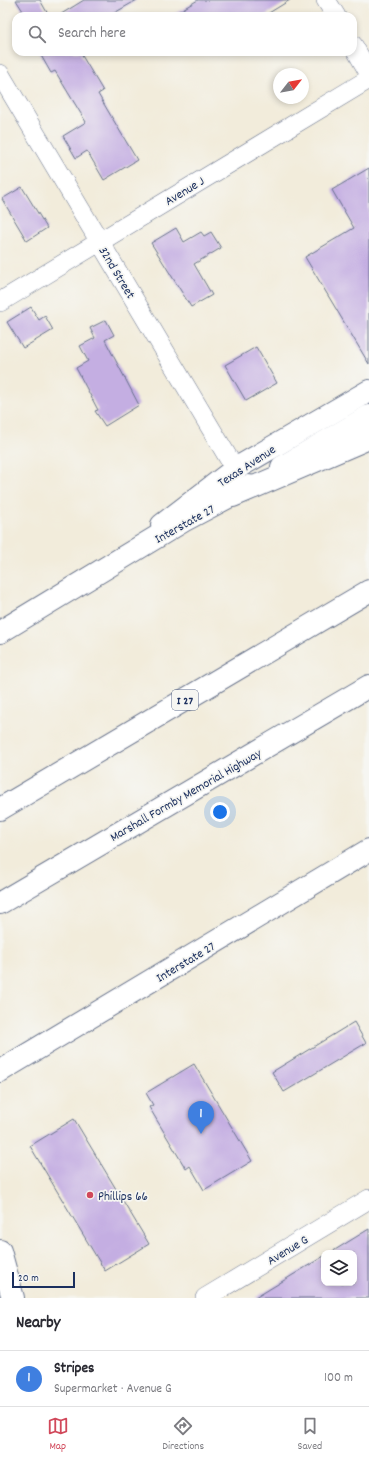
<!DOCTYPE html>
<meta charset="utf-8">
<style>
:root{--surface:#fff;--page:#f2f2f3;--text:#2b2b33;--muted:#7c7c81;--line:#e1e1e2;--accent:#d1495b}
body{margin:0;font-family:Dekko,sans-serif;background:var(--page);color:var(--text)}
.controls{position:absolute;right:12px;bottom:12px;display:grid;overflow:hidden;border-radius:8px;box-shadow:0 2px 6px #0003}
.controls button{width:36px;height:36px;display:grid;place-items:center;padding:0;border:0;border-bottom:1px solid var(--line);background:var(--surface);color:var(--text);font:20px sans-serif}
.compass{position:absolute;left:273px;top:68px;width:36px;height:36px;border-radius:50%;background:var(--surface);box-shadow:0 2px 6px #0003;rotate:59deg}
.scale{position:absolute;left:12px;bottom:10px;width:63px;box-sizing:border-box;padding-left:4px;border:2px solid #1b2f5e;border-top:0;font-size:11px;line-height:14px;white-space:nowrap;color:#1b2f5e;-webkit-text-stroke:3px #f6f6f2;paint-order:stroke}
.you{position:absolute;left:220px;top:812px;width:14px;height:14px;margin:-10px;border:3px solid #fff;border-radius:50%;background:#1a73e8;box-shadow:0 0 0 6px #1a73e833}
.badge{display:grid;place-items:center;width:26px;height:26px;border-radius:50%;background:var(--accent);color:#fff;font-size:13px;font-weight:700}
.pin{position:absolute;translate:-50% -33px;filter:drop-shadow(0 1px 2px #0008)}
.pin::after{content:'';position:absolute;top:21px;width:14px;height:12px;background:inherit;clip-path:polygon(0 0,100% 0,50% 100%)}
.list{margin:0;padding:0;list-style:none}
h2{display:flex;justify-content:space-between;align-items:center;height:52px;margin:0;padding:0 16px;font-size:17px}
h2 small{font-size:13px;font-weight:400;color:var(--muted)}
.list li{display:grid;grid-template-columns:26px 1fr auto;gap:12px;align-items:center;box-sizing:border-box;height:56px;padding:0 16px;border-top:1px solid var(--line)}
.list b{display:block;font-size:15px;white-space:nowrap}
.list p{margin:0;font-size:13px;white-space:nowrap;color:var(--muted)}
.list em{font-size:13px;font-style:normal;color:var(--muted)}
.icon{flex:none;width:22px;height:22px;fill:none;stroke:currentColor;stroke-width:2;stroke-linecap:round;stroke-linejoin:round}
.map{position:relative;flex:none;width:369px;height:1298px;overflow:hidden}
.search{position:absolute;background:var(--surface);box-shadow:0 2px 6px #0003;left:12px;right:12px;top:12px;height:44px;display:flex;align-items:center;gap:10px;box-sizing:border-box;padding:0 14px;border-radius:12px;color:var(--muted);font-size:15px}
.sheet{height:108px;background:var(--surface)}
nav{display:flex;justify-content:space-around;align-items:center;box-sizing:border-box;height:56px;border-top:1px solid var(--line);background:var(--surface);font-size:11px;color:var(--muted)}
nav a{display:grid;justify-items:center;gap:2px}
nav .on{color:var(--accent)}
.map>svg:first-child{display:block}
.building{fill:#c4aee2}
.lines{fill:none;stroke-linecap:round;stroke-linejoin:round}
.minor-casing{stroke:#66718a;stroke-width:20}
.tertiary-casing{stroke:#66718a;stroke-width:24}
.secondary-casing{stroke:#66718a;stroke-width:24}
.motorway-casing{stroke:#66718a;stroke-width:24}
.minor{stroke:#fff;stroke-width:19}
.tertiary{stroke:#fff;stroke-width:22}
.secondary{stroke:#fff;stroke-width:22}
.motorway{stroke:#fff;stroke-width:22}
.poi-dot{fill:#d1495b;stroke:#f6f6f2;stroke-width:1.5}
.labels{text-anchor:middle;stroke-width:3.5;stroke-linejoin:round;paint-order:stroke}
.shield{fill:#f6f6f2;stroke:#5d6b8a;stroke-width:1}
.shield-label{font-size:12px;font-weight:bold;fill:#1b2f5e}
.street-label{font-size:13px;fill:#1b2f5e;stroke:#f6f6f2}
.poi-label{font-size:13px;fill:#1b2f5e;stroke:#f6f6f2;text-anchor:start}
</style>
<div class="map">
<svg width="369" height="1298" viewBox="0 0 369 1298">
<rect width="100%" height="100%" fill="#f6f6f2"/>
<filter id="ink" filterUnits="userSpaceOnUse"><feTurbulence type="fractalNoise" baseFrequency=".025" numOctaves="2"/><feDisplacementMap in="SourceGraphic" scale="8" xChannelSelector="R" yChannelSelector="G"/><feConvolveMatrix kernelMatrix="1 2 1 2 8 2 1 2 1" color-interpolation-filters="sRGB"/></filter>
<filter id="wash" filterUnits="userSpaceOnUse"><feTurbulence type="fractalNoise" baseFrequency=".012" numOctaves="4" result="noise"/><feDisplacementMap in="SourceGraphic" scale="16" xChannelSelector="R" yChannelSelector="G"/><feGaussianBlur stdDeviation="0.9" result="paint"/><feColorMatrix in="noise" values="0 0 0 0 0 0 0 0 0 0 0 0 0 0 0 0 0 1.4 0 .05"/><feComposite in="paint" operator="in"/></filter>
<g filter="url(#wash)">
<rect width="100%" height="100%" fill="#f2ecdb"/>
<g id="blocks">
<path class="building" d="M16,0H40L49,16H26Z
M84,0H137L109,16H58Z
M198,0H290L264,16H171Z
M39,52H85L81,54L103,91L98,94L137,160L104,180L87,151L76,158L63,136L86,122L55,71L51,73Z
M369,168V364L305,257L354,228L332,190Z
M22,187L47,228L27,241L2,199Z
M176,228L184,242L201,232L204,236L211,232L221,248L194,264L212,295L191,307L151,243Z
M31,307L39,320L45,316L53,330L23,348L7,322Z
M106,320L114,335L105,340L139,405L105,426L95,411L98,410L76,368L88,361L80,346L95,338L90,328Z
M256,347L277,383L246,401L225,365Z
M354,1022L366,1043L284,1092L272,1072Z
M194,1064L252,1161L204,1190L190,1166L186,1169L149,1107L153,1105L146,1093Z
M74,1119L149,1244L105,1271L30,1146Z
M369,1229V1298H255L324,1256V1283H354V1253H330Z"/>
</g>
</g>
<g filter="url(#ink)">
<use href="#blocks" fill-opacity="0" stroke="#66718a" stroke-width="1"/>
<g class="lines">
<defs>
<path id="minor" d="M326,0L336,16
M353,45L369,73
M0,74L235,469
M0,302L369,79
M205,1298L369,1199"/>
<path id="tertiary" d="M162,525L235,469L369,391"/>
<path id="secondary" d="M282,467L369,416
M0,632L183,521L249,486
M0,1071L369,850
M0,1251L13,1298"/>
<path id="motorway" d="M233,496L369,438
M0,809L369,591
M0,903L369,686"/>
</defs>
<use href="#minor" class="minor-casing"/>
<use href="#tertiary" class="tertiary-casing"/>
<use href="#secondary" class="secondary-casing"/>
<use href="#motorway" class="motorway-casing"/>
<use href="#minor" class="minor"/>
<use href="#tertiary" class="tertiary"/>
<use href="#secondary" class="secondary"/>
<use href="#motorway" class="motorway"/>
</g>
</g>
<circle class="poi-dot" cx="90" cy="1195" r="4"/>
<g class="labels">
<rect class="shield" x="172" y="690" width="26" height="20" rx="3"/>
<g class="shield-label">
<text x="185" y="704">I 27</text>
</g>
<g class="street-label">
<text transform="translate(184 190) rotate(-31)" y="5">Avenue J</text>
<text transform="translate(118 272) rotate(59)" y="5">32nd Street</text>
<text transform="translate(246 465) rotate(-33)" y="5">Texas Avenue</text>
<text transform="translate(184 523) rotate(-29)" y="5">Interstate 27</text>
<text transform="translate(185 794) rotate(-30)" y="5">Marshall Formby Memorial Highway</text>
<text transform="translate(185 961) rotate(-31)" y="5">Interstate 27</text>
<text transform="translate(287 1249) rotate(-31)" y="5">Avenue G</text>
</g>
<g class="poi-label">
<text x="98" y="1200">Phillips 66</text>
</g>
</g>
</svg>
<div class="controls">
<button><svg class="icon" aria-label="layers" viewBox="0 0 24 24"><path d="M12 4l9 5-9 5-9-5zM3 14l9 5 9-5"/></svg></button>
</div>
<svg class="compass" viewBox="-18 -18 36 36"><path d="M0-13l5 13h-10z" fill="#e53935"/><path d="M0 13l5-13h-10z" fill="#7c7c81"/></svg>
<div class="scale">20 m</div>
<div class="you"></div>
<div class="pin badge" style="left:201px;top:1134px;background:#3f7fe0">1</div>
<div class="search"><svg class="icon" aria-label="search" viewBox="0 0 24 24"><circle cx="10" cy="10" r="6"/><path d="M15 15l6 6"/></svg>Search here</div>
</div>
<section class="sheet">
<h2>Nearby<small></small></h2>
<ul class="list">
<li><span class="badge" style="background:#3f7fe0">1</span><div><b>Stripes</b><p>Supermarket · Avenue G</p></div><em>100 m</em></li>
</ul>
</section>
<nav>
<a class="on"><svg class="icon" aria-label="map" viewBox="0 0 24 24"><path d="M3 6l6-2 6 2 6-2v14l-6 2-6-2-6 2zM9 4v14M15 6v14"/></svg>Map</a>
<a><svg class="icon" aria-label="directions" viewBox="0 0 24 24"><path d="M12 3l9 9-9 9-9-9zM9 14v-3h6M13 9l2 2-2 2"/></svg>Directions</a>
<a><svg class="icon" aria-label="saved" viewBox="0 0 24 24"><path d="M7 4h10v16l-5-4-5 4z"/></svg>Saved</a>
</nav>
